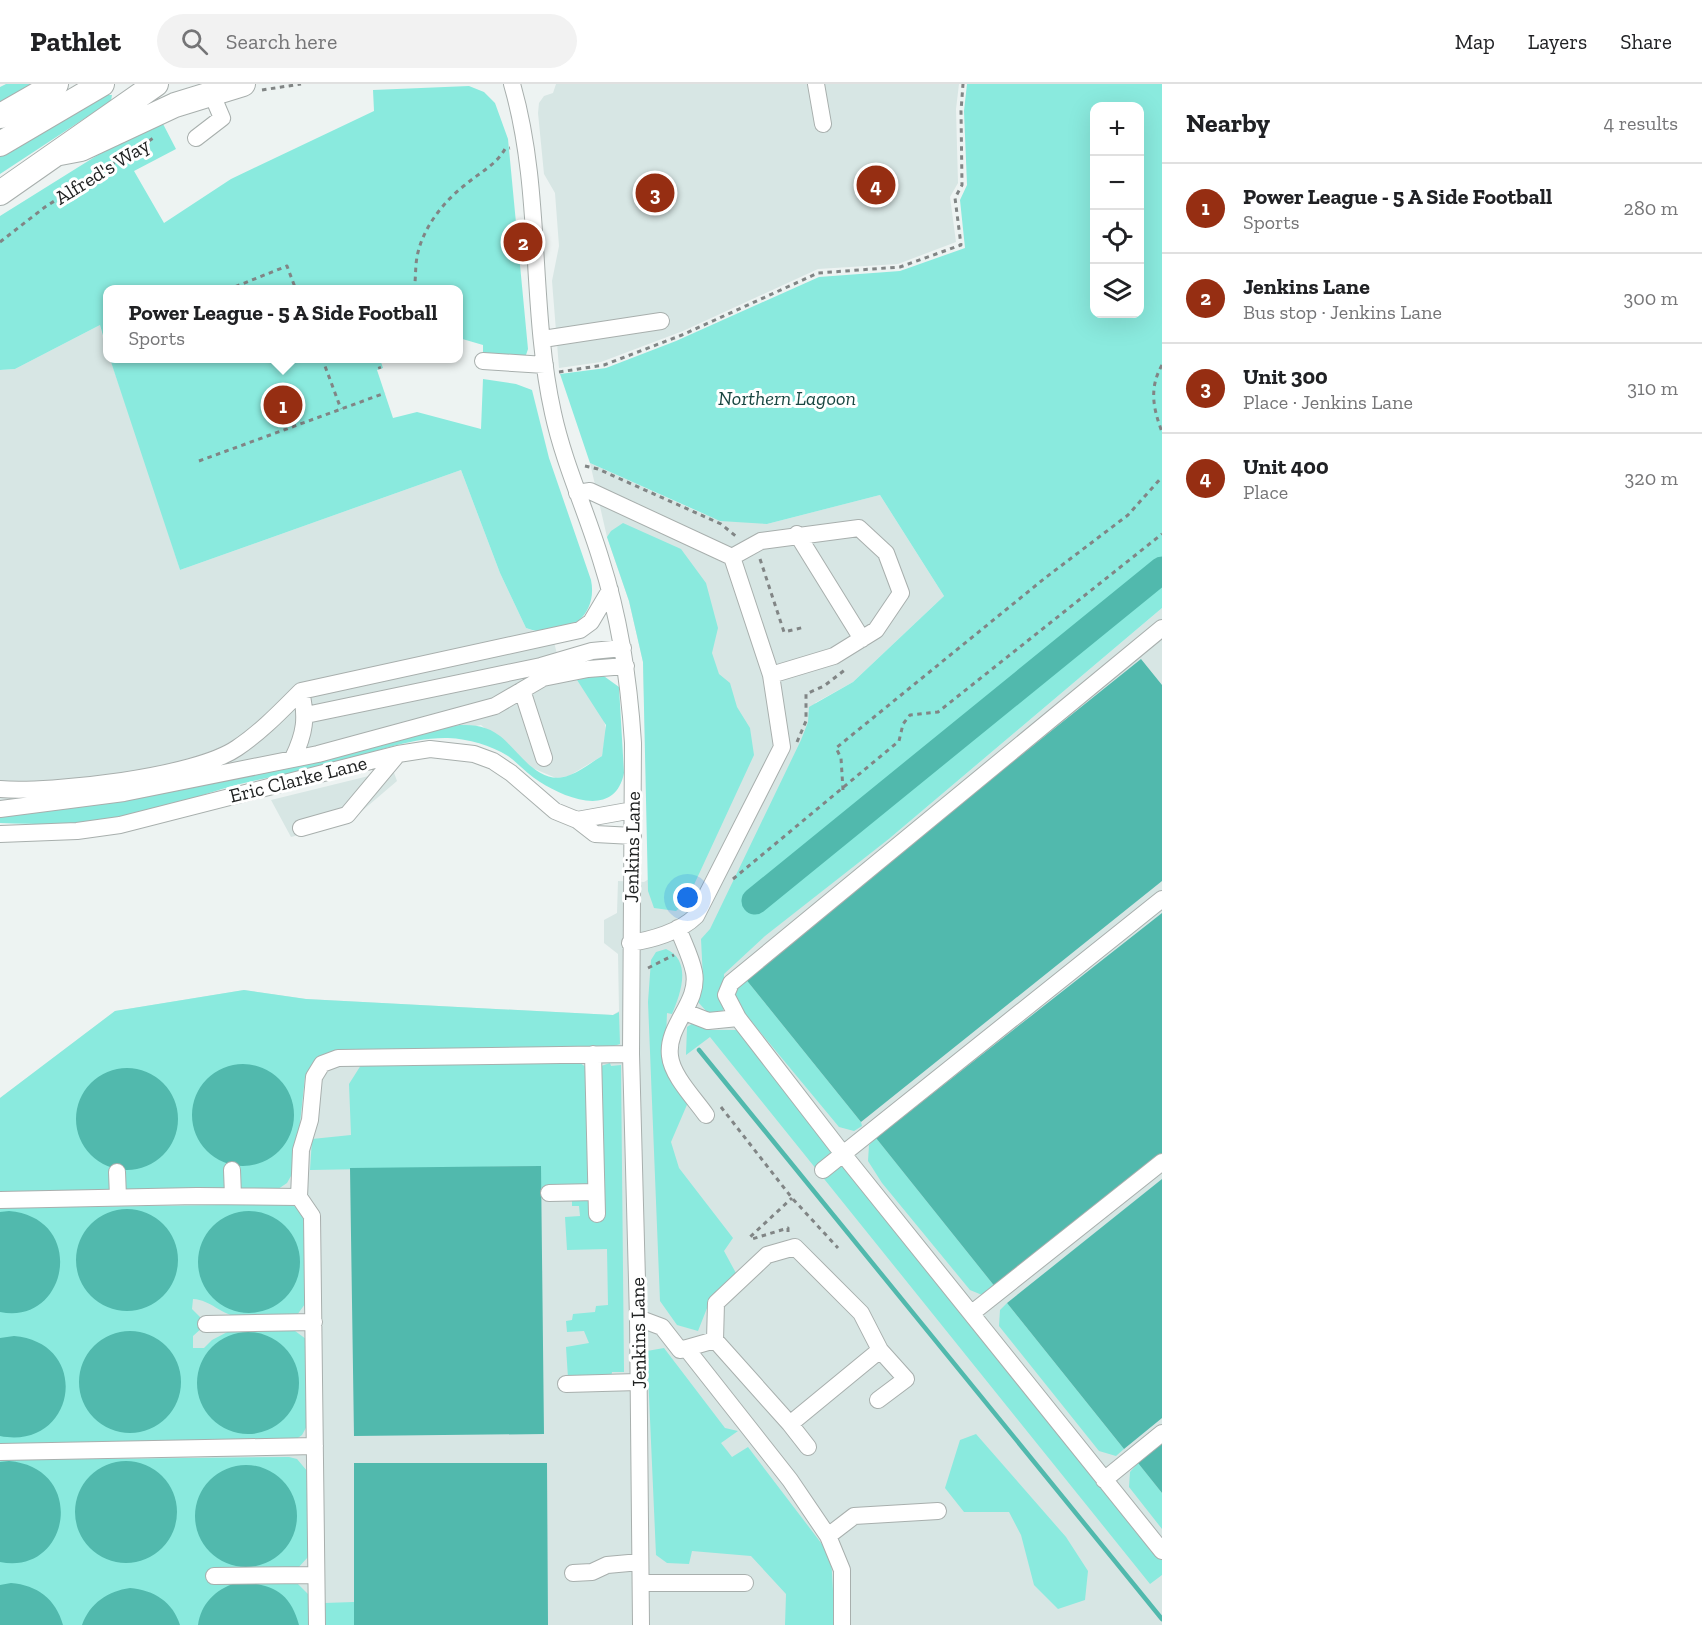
<!DOCTYPE html>
<meta charset="utf-8">
<style>
:root{--surface:#fff;--page:#f2f2f2;--text:#202124;--muted:#757577;--line:#e0e0e0;--accent:#962e12}
body{margin:0;font-family:"Zilla Slab",serif;background:var(--page);color:var(--text)}
.controls{position:absolute;right:18px;top:18px;display:grid;overflow:hidden;border-radius:12px;box-shadow:0 6px 24px #0002}
.controls button{width:54px;height:54px;display:grid;place-items:center;padding:0;border:0;border-bottom:2px solid var(--line);background:var(--surface);color:var(--text);font:30px sans-serif}
.you{position:absolute;left:688px;top:814px;width:21px;height:21px;margin:-15px;border:4px solid #fff;border-radius:50%;background:#1a73e8;box-shadow:0 0 0 9px #1a73e833}
.badge{display:grid;place-items:center;width:39px;height:39px;border-radius:50%;background:var(--accent);color:#fff;font-size:20px;font-weight:700}
.pin{position:absolute;translate:-50% -50%;border:3px solid #fff;box-shadow:0 2px 6px #0006}
.popup{position:absolute;left:103px;top:201px;width:360px;height:78px;box-sizing:border-box;display:grid;place-content:center;border-radius:12px;background:var(--surface);filter:drop-shadow(0 2px 4px #0005);font-size:20px;white-space:nowrap;color:var(--muted)}
.popup b{font-size:22px;color:var(--text)}
.popup::after{content:'';position:absolute;left:50%;top:100%;margin-left:-12px;border:12px solid transparent;border-top-color:var(--surface)}
.list{margin:0;padding:0;list-style:none}
h2{display:flex;justify-content:space-between;align-items:center;height:78px;margin:0;padding:0 24px;font-size:26px}
h2 small{font-size:20px;font-weight:400;color:var(--muted)}
.list li{display:grid;grid-template-columns:39px 1fr auto;gap:18px;align-items:center;box-sizing:border-box;height:90px;padding:0 24px;border-top:2px solid var(--line)}
.list b{display:block;font-size:22px;white-space:nowrap}
.list p{margin:0;font-size:20px;white-space:nowrap;color:var(--muted)}
.list em{font-size:20px;font-style:normal;color:var(--muted)}
.icon{flex:none;width:33px;height:33px;fill:none;stroke:currentColor;stroke-width:2;stroke-linecap:round;stroke-linejoin:round}
.map{position:relative;flex:none;width:1162px;height:1541px;overflow:hidden}
header{display:flex;align-items:center;gap:36px;box-sizing:border-box;height:84px;padding:0 30px;background:var(--surface);border-bottom:2px solid var(--line)}
header strong{font-size:28px}
nav{display:flex;gap:33px;margin-inline-start:auto;font-size:21px}
.search{width:420px;height:54px;background:var(--page);display:flex;align-items:center;gap:15px;box-sizing:border-box;padding:0 21px;border-radius:33px;color:var(--muted);font-size:22px}
main{display:flex}
aside{flex:1;background:var(--surface)}
.map>svg:first-child{display:block}
.built{fill:#d7e6e4}
.green{fill:#8aeade;fill-rule:evenodd}
.water{fill:#51b9ad}
.lines{fill:none;stroke-linecap:round;stroke-linejoin:round}
.stream{stroke:#51b9ad;stroke-width:4.5}
.river{stroke:#51b9ad;stroke-width:27}
.minor-casing{stroke:#a8afad;stroke-width:18}
.highway-casing{stroke:#a8afad;stroke-width:26}
.path{stroke:#818585;stroke-width:3;stroke-dasharray:4.5 4.5;stroke-linecap:butt}
.minor{stroke:#fff;stroke-width:16}
.highway{stroke:#fff;stroke-width:24}
.labels{text-anchor:middle;stroke-width:6;stroke-linejoin:round;paint-order:stroke}
.street-label{font-size:20px;fill:#202222;stroke:#fff}
.park-label{font-size:20px;font-style:italic;fill:#184641;stroke:#fff}
</style>
<header>
<strong>Pathlet</strong>
<div class="search"><svg class="icon" aria-label="search" viewBox="0 0 24 24"><circle cx="10" cy="10" r="6"/><path d="M15 15l6 6"/></svg>Search here</div>
<nav><a>Map</a><a>Layers</a><a>Share</a></nav>
</header>
<main>
<div class="map">
<svg width="1162" height="1541" viewBox="0 0 1162 1541">
<rect width="100%" height="100%" fill="#edf3f2"/>
<path class="built" d="M556,0H959L956,25L958,99L950,113L956,158L898,180L818,185L683,247L601,278L559,284L552,197L559,162L555,109L544,90L538,29L539,19L544,12L553,9Z
M100,241L107,274L110,275L147,382L180,486L461,386L500,489L526,544L553,554L559,578L577,596L604,635L606,647L602,672L569,692L556,694L530,683L481,641L0,731V286L15,285Z
M590,379L703,430L767,440L880,411L944,512L853,598L815,619L890,754L1162,524V1541H0V1014L115,927L244,906L306,915L613,931L619,927L618,870L604,859V836L617,829L618,797L644,798L649,795L643,578L629,517L607,453Z
M393,686L397,697L349,738L291,753L271,716Z"/>
<path class="green" d="M6,0H34L0,20V3Z
M967,0H1162V524L890,754L765,852L724,890L723,932L708,929L698,918L703,895L701,855L710,845L801,656L808,638L809,623L853,598L944,512L880,411L767,440L720,437L590,379L560,290L606,284L676,257L819,193L900,187L965,164L960,116L967,101L964,27ZM1094,22H1140V230H1094Z
M469,2L484,8L495,19L508,55L528,265L525,274L483,272V261L459,254L458,206H107V266L100,241L15,285L0,286V132L117,59L161,36L176,65L134,87L164,139L231,95L374,27L373,6Z
M103,11H112L111,17L0,90V71Z
M110,275H380L383,284L377,286L393,334L417,328L481,345L483,295L516,300L532,306L549,374L591,496C599,535 561,558 526,544L500,489L461,386L180,486Z
M623,439L681,465L706,499L718,544L712,569L719,590L730,599L737,623L750,644L754,671L686,818L676,827L654,824L648,807L643,578L629,517L607,453L611,447Z
M601,590L619,603L624,689C615,734 567,715 540,698C528,691 519,680 508,672C490,661 469,655 448,654C406,653 364,673 324,682C290,690 256,695 222,705C188,715 148,732 113,737C76,742 38,740 0,739V731L460,641C475,641 487,642 500,652C519,667 539,704 570,691C581,687 592,678 602,672L606,641L577,596Z
M666,865C693,877 680,911 672,930L667,929L665,978L689,1016L671,1058L679,1084L733,1154L724,1167L737,1191L711,1214L698,1247L677,1241L660,1217L648,918L651,876L656,868Z
M744,893L861,1038L862,1042L854,1047L839,1043L736,919L735,904Z
M244,906L306,915L613,931L619,928L620,960L608,964L352,965L322,971L305,993L295,1085L287,1099L278,1105L0,1108V1014L115,927Z
M693,939L712,946H741L1162,1471V1491L1150,1500L710,953L686,971L687,943Z
M580,979L589,985L591,1097L585,1104H541V1082L310,1086L312,1055L351,1051L349,1000L361,981Z
M610,979L611,982L621,981L624,1288H612L611,1294H568L566,1263L589,1259L584,1247L567,1248L566,1237L572,1236L573,1230L595,1228L596,1222L608,1221L607,1165L567,1166L565,1133L580,1132L579,1122H572V1115H585L590,1119L601,982Z
M876,1054L996,1204L982,1211L970,1206L882,1099L868,1077L869,1061Z
M289,1120L296,1123L304,1135L305,1220L297,1231C279,1232 258,1235 240,1233C221,1231 211,1216 193,1215L192,1225L202,1235L203,1243L193,1252V1264H204L212,1256L235,1244H291L306,1255L308,1340L302,1351L292,1358L0,1361V1124Z
M1007,1219L1124,1365L1116,1372L1099,1367L999,1242L1000,1226Z
M664,1264L725,1344L738,1347L721,1359L732,1373L748,1363L831,1472L835,1541H785L786,1510L751,1472L692,1467L689,1480L667,1479L656,1471L647,1267Z
M976,1350L1066,1453L1088,1487L1085,1516L1058,1525L1034,1501L1021,1451L1009,1428H964L945,1404L960,1356Z
M289,1373L297,1375L308,1388V1473L297,1485V1499L308,1510L309,1541H0V1376Z
M1138,1379L1162,1409V1445L1129,1403L1130,1388Z
M354,1518V1541H324V1519Z"/>
<path class="water" d="M1141,575L1162,601V797L861,1038L744,893Z
M1162,829V1070L996,1204L876,1054Z
M192 1031a51 51 0 1 1 102 0a51 51 0 1 1-102 0Z
M76 1035a51 51 0 1 1 102 0a51 51 0 1 1-102 0Z
M541,1082L544,1350L354,1352L350,1084Z
M1162,1095V1334L1124,1365L1007,1219Z
M76 1176a51 51 0 1 1 102 0a51 51 0 1 1-102 0Z
M198 1178a51 51 0 1 1 102 0a51 51 0 1 1-102 0Z
M9,1127C88,1134 68,1242 0,1228V1128Z
M79 1298a51 51 0 1 1 102 0a51 51 0 1 1-102 0Z
M197 1299a51 51 0 1 1 102 0a51 51 0 1 1-102 0Z
M14,1252C93,1259 76,1367 0,1352V1254Z
M1162,1359V1409L1138,1379Z
M75 1428a51 51 0 1 1 102 0a51 51 0 1 1-102 0Z
M9,1377C88,1384 70,1492 0,1478V1378Z
M354,1379H547L548,1541H354Z
M195 1432a51 51 0 1 1 102 0a51 51 0 1 1-102 0Z
M11,1499C37,1501 56,1515 63,1541H0V1501Z
M235,1499C269,1498 290,1506 299,1541H198C201,1520 215,1506 235,1499Z
M130,1504C154,1506 173,1518 180,1541H82C90,1519 108,1507 130,1504Z"/>
<g class="lines">
<path class="stream" d="M699,966L1162,1535"/>
<path class="river" d="M755,817L1162,486"/>
<defs>
<path id="minor" d="M512,0C543,107 529,221 553,329C564,380 586,426 601,476C620,535 629,596 633,659L631,970L638,1234L641,1541
M816,0L823,40
M196,54L222,34L211,8
M543,255L661,237
M483,277L545,281
M577,409L590,407L732,473L771,591L782,663L696,832C680,848 651,856 630,859
M797,450L862,555
M732,473L761,457L859,444L886,469L901,509L876,546L834,572L771,591
M1162,544L731,899L726,911L738,934L843,1070L1162,1467
M522,606L544,674
M306,631L541,582L592,567L623,564
M293,674C305,649 307,634 301,607L580,546L591,538L610,506
M0,705C52,709 195,693 237,664C261,648 281,627 301,607
M0,725L124,709L318,670L495,622L543,594L588,585L626,582
M577,736L633,726
M301,744L347,731L398,670
M0,750L77,747L120,741L398,670L430,665L474,670L493,677L511,689L555,727L577,736L595,750L633,752
M678,844C683,858 691,873 694,888C700,919 666,941 670,972C672,992 695,1015 706,1031
M685,928L708,937L738,934
M593,970L597,1130
M232,1086L233,1112
M823,1086L1162,815
M117,1088L118,1113
M549,1109L596,1108
M0,1116L197,1112L299,1113
M972,1229L1162,1078
M638,1234L662,1243L680,1266L715,1256L790,1340L880,1266L861,1229L795,1163L767,1171L716,1219L715,1256
M206,1240L314,1238
M686,1264L790,1396L828,1452L842,1486V1541
M566,1300L638,1298
M878,1316L906,1295L880,1266
M790,1340L808,1363
M0,1368L315,1362
M1104,1396L1162,1349
M828,1452L854,1432L938,1427
M573,1489L592,1488L607,1481L640,1478
M214,1492L316,1491
M641,1499H745
M317,1541L312,1132L299,1113L301,1066L310,1036L314,993L322,980L338,974L631,970"/>
<path id="highway" d="M0,32L56,0
M0,60L102,0
M60,69L81,65L175,21L243,0
M0,109L156,0"/>
</defs>
<use href="#minor" class="minor-casing"/>
<use href="#highway" class="highway-casing"/>
<path class="path" d="M262,6L301,0
M0,158L45,123L155,53
M227,206L287,182L296,206
M414,206C416,195 415,184 417,173C422,145 443,118 465,101C480,88 495,82 505,65L510,64
M322,274L341,325
M376,274L380,285
M1162,281C1149,304 1153,324 1162,348
M559,288L604,281L682,251L818,189L900,183L961,161L955,114L962,101L961,27L963,0
M199,377L385,309
M585,382L598,385L721,440L738,454
M760,475L784,548L805,543
M797,658L806,637V610L824,602L846,585
M843,706L841,674L836,664L1045,494L1128,431L1162,393
M733,795L899,657L903,640L910,631L938,628L1162,450
M648,884L674,871
M721,1023L792,1114L838,1164
M788,1148V1144L752,1155L750,1153L792,1114"/>
<use href="#minor" class="minor"/>
<use href="#highway" class="highway"/>
</g>
<g class="labels">
<g class="street-label">
<text transform="translate(102 87) rotate(-32)" y="7">Alfred's Way</text>
<text transform="translate(298 695) rotate(-14)" y="7">Eric Clarke Lane</text>
<text transform="translate(632 763) rotate(-89)" y="7">Jenkins Lane</text>
<text transform="translate(638 1249) rotate(-91)" y="7">Jenkins Lane</text>
</g>
<g class="park-label">
<text x="787" y="321">Northern Lagoon</text>
</g>
</g>
</svg>
<div class="controls">
<button>+</button>
<button>−</button>
<button><svg class="icon" aria-label="locate" viewBox="0 0 24 24"><circle cx="12" cy="12" r="6"/><path d="M12 2v4M12 18v4M2 12h4M18 12h4"/></svg></button>
<button><svg class="icon" aria-label="layers" viewBox="0 0 24 24"><path d="M12 4l9 5-9 5-9-5zM3 14l9 5 9-5"/></svg></button>
</div>
<div class="you"></div>
<div class="pin badge" style="left:283px;top:321px">1</div>
<div class="popup"><b>Power League - 5 A Side Football</b>Sports</div>
<div class="pin badge" style="left:523px;top:158px">2</div>
<div class="pin badge" style="left:655px;top:109px">3</div>
<div class="pin badge" style="left:876px;top:101px">4</div>
</div>
<aside>
<h2>Nearby<small>4 results</small></h2>
<ul class="list">
<li><span class="badge">1</span><div><b>Power League - 5 A Side Football</b><p>Sports</p></div><em>280 m</em></li>
<li><span class="badge">2</span><div><b>Jenkins Lane</b><p>Bus stop · Jenkins Lane</p></div><em>300 m</em></li>
<li><span class="badge">3</span><div><b>Unit 300</b><p>Place · Jenkins Lane</p></div><em>310 m</em></li>
<li><span class="badge">4</span><div><b>Unit 400</b><p>Place</p></div><em>320 m</em></li>
</ul>
</aside>
</main>
